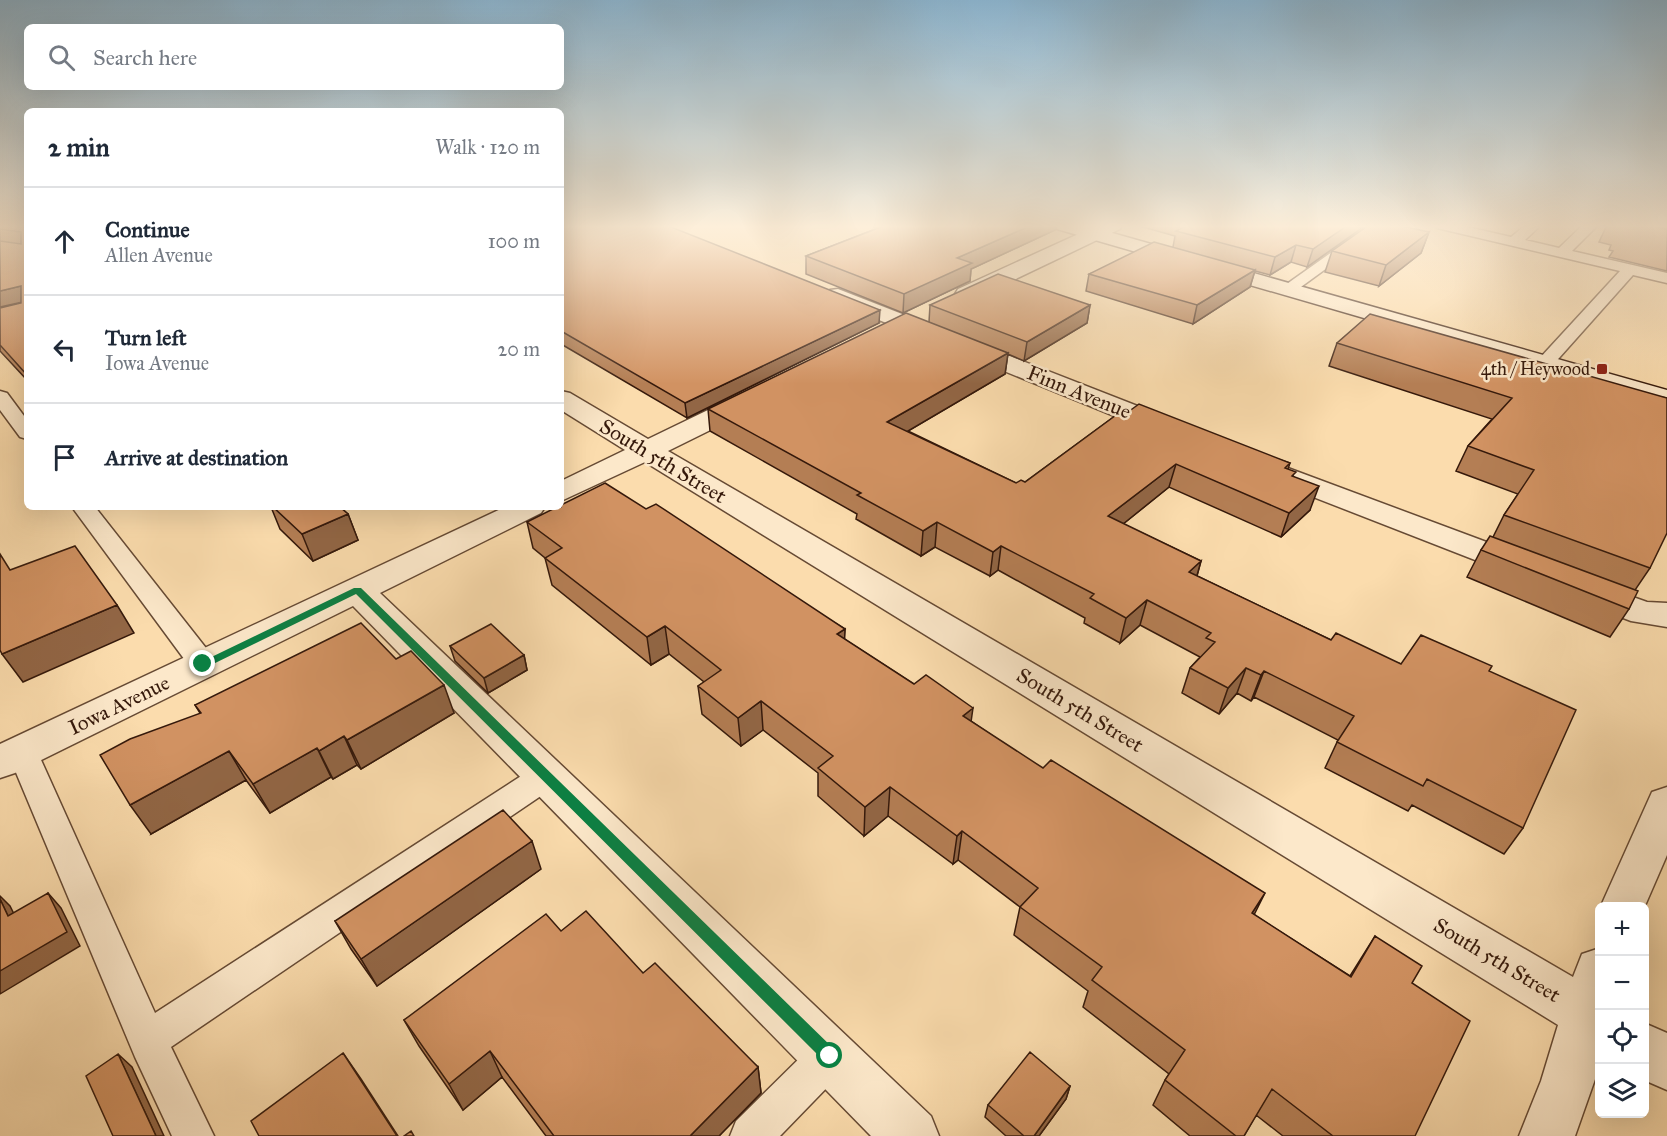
<!DOCTYPE html>
<meta charset="utf-8">
<style>
:root{--surface:#fff;--page:#f2f2f3;--text:#1f2937;--muted:#747a83;--line:#e0e1e3}
body{margin:0;font-family:"IM FELL Great Primer",serif;background:var(--page);color:var(--text)}
.controls{position:absolute;right:18px;bottom:18px;display:grid;overflow:hidden;border-radius:9px;box-shadow:0 6px 24px #0002}
.controls button{width:54px;height:54px;display:grid;place-items:center;padding:0;border:0;border-bottom:2px solid var(--line);background:var(--surface);color:var(--text);font:30px sans-serif}
.stop{position:absolute;width:18px;height:18px;margin:-14px;border:4px solid #0b8043;border-radius:50%;background:#fff}
.stop.end{background:#0b8043;border-color:#fff;box-shadow:0 2px 6px #0008}
.list{margin:0;padding:0;list-style:none}
h2{display:flex;justify-content:space-between;align-items:center;height:78px;margin:0;padding:0 24px;font-size:26px}
h2 small{font-size:20px;font-weight:400;color:var(--muted)}
.list li{display:grid;grid-template-columns:39px 1fr auto;gap:18px;align-items:center;box-sizing:border-box;height:108px;padding:0 24px;border-top:2px solid var(--line)}
.list b{display:block;font-size:22px;white-space:nowrap}
.list p{margin:0;font-size:20px;white-space:nowrap;color:var(--muted)}
.list em{font-size:20px;font-style:normal;color:var(--muted)}
.icon{flex:none;width:33px;height:33px;fill:none;stroke:currentColor;stroke-width:2;stroke-linecap:round;stroke-linejoin:round}
.map{position:relative;flex:none;width:1667px;height:1136px;overflow:hidden}
.search{position:absolute;background:var(--surface);box-shadow:0 6px 24px #0002;left:24px;top:24px;width:540px;height:66px;display:flex;align-items:center;gap:15px;box-sizing:border-box;padding:0 21px;border-radius:9px;color:var(--muted);font-size:22px}
.panel{position:absolute;background:var(--surface);box-shadow:0 6px 24px #0002;left:24px;top:108px;width:540px;height:402px;border-radius:9px}
.map>svg:first-child{display:block}
.lines{fill:none;stroke-linecap:round;stroke-linejoin:round}
.lane-casing{stroke:#664a34;stroke-width:3}
.street-casing{stroke:#664a34;stroke-width:3}
.secondary-casing{stroke:#35190b;stroke-width:3}
.lane{fill:#fce8ca;fill-rule:evenodd}
.street{fill:#fce8ca;fill-rule:evenodd}
.secondary{fill:#fce8ca;fill-rule:evenodd}
.wall{fill:#b47e54;stroke:#35190b;stroke-width:1.5}
.shaded-wall{fill:#926645;stroke:#35190b;stroke-width:1.5}
.building{fill:#d19262;stroke:#35190b;stroke-width:1.5}
.route{fill:#0b8043}
.poi-dot{fill:#8f2418;stroke:#fce8ca;stroke-width:2}
.labels{text-anchor:middle;stroke-width:5;stroke-linejoin:round;paint-order:stroke}
.far-poi-label{font-size:18px;fill:#35190b;stroke:#fce8ca;text-anchor:end}
.street-label{font-size:21px;fill:#35190b;stroke:#fce8ca}
</style>
<div class="map">
<svg width="1667" height="1136" viewBox="0 0 1667 1136">
<rect width="100%" height="100%" fill="#fbdcad"/>
<filter id="stains"><feTurbulence type="fractalNoise" baseFrequency=".00333" numOctaves="4"/><feColorMatrix values="0 0 0 0 .2 0 0 0 0 .09 0 0 0 0 .02 0 0 0 .5 -.17"/></filter>
<radialGradient id="worn" r=".72"><stop offset=".6" stop-color="#630" stop-opacity="0"/><stop offset="1" stop-color="#630" stop-opacity=".3"/></radialGradient>
<g class="lines">
<defs>
<path id="lane" d="M1370,225H1386L1294,292H1284L1281,289L1284,286Z
M1435,225H1459L1511,237L1526,225H1541L1525,240L1559,248L1583,225H1598L1572,251L1667,273V283L1633,275L1551,367H1539L1536,363L1539,359L1620,271L1437,228Z
M0,391L7,393L27,420V439L20,437L0,410Z
M72,507H95L213,657L216,664L213,671L203,673L193,671Z
M22,740L32,743L37,751L155,1013L535,767L546,764L557,767L561,776L557,785L171,1047L214,1136H172L135,1057L7,751L12,743Z
M830,1037L844,1042L849,1056L844,1070L780,1136H730L736,1121L816,1042Z"/>
<path id="street" d="M1098,225H1122L1120,229L974,299H958L955,294L958,289Z
M838,289L1181,423L1185,429L1181,435L1171,437L1161,435L830,300L827,295L830,290Z
M561,391L570,393L648,439L741,394L750,392L759,394L763,400L759,406L668,451L1573,977L1582,954L1600,948V1065L1575,1136H1519L1541,1081L1558,1025L645,462L561,501V481L625,450L561,410Z
M1277,464L1535,560L1539,567L1535,574L1523,577L1511,574L1267,479L1262,473L1267,467Z
M505,507H545L541,513L380,593L931,1116L939,1136H871L353,606L15,773L0,778V744Z
M1588,581L1647,602L1667,603V627L1631,621L1576,600L1571,592L1576,584Z
M1667,787V855L1644,908H1600L1652,792Z
M1644,1023L1667,1033V1090L1644,1080Z"/>
<path id="secondary" d="M1055,225H1084L1667,390V406L1057,229Z"/>
</defs>
<use href="#lane" class="lane-casing"/>
<use href="#street" class="street-casing"/>
<use href="#secondary" class="secondary-casing"/>
<use href="#lane" class="lane"/>
<use href="#street" class="street"/>
<use href="#secondary" class="secondary"/>
</g>
<path class="wall" d="M0,225H27V380L0,351V308L21,303V302L0,307Z
M561,225L879,323L687,418L561,344Z
M869,225H1056L1055,230L971,269L970,281L903,313L806,274V256L878,228Z
M1136,225H1366L1307,267L1291,262L1270,275L1255,271L1250,287L1193,324L1086,291L1089,274L1173,247L1175,236Z
M1607,225H1667V271L1609,257L1613,251L1609,250L1611,245L1599,242Z
M1429,232L1421,253L1379,286L1325,272L1332,251Z
M930,305H1090L1087,323L1024,361L1008,354L1005,374L908,431L1016,483L1025,482L1123,410L1290,463L1288,469L1294,477L1310,510L1281,537L1169,487L1123,524L1201,561L1197,576L1331,640L1401,664L1489,671L1523,828L1504,854L1412,805L1408,811L1325,768L1338,740L1254,697L1251,701L1237,693L1219,714L1182,693L1190,668L1200,657L1140,625L1120,643L1084,623L1085,618L998,570L990,576L935,547L921,556L856,519L857,514L710,431L708,409L929,322Z
M1337,343L1667,398L1650,568L1635,590L1629,609L1610,637L1467,577L1481,550L1493,537L1504,515L1518,494L1456,471L1468,446L1492,419L1329,366Z
M271,507H340L348,514L358,540L313,561L280,529Z
M646,509L845,629L844,639L971,721L1254,915L1350,976L1375,936L1412,983L1415,1136H1283L1256,1115L1244,1136H1190L1153,1105L1165,1080L1169,1074L1083,1007L1088,991L1014,935L1020,907L958,860L953,864L888,816L864,836L818,796V773L763,730L741,746L702,714L698,686L704,682L669,654L651,665L552,585L545,558L533,548L527,522Z
M450,646L524,655L527,670L488,693L455,661Z
M396,659L454,713L361,769L357,765L333,779L331,777L270,813L246,780L151,834L200,713L195,705Z
M541,869L377,986L351,949L335,921Z
M561,931L643,973L758,1067L761,1093L719,1136H546L502,1077L463,1110L419,1046L404,1020Z
M1070,1086L1066,1099L1039,1136H1006L985,1117L988,1105Z"/>
<path class="shaded-wall" d="M1032,225H1056L1055,230L971,269L970,281L903,313L904,294L957,258Z
M1348,225H1366L1307,267L1313,249Z
M1429,232L1421,253L1379,286L1386,265Z
M1296,245L1291,262L1270,275L1275,257Z
M1255,270L1250,287L1193,324L1197,305Z
M21,286L27,301L0,307V291Z
M1090,305L1087,323L1024,361L1027,342Z
M880,310L879,323L687,418L685,403Z
M1008,353L1005,374L886,444L887,422Z
M1176,464L1169,487L1102,541L1108,516Z
M1319,486L1310,510L1281,537L1289,513Z
M348,514L358,540L313,561L302,534Z
M937,522L935,547L921,556L923,531Z
M1001,546L998,570L990,576L993,552Z
M1201,561L1194,586L1189,572Z
M1147,600L1140,625L1120,643L1126,618Z
M117,605L134,633L23,682L2,654Z
M665,626L669,654L651,665L647,637Z
M845,629L844,657L837,634Z
M524,655L527,670L488,693L484,678Z
M1246,668L1237,693L1219,714L1228,688Z
M1264,671L1254,697L1251,701L1261,675Z
M444,685L454,713L361,769L347,740Z
M761,701L763,730L741,746L738,718Z
M973,708L969,736L963,716Z
M344,736L357,765L333,779L319,751Z
M317,748L331,777L270,813L253,784Z
M229,751L246,780L151,834L130,805Z
M890,787L888,816L864,836L865,807Z
M962,831L958,860L953,864L957,836Z
M532,841L541,869L377,986L361,959Z
M48,893L61,908L80,946L0,994V971Z
M1265,893L1251,921L1252,913Z
M0,896L10,906L22,930L8,916L0,899Z
M490,1051L502,1077L463,1110L449,1084Z
M343,1053L361,1079L398,1136H397Z
M118,1054L132,1067L164,1136H156Z
M758,1067L761,1093L719,1136H690Z
M1070,1086L1066,1099L1039,1136H1034Z"/>
<path class="building" d="M0,225H27V375L0,345V308L21,303V286L0,291V241L21,244V232L0,229Z
M561,225H666L880,310L685,403L561,331Z
M886,225H1032L957,258L972,263L904,294L806,256Z
M1188,225H1348L1313,249L1296,245L1275,257L1176,231Z
M1369,225H1397L1429,232L1386,265L1332,251Z
M1648,225H1667V229Z
M1154,242L1255,270L1197,305L1089,274Z
M998,274L1090,305L1027,342L930,305Z
M906,313L1008,353L887,422L1016,483L1021,480L1025,482L1123,410L1128,412L1139,404L1290,463L1285,468L1296,472L1292,476L1319,486L1289,513L1176,464L1108,516L1201,561L1189,572L1331,640L1336,633L1401,664L1421,635L1492,666L1489,671L1576,710L1523,828L1427,779L1423,786L1337,742L1354,716L1264,671L1261,675L1246,668L1228,688L1190,668L1215,642L1206,638L1211,633L1147,600L1126,618L1090,598L1094,594L1001,546L993,552L937,522L923,531L857,495L861,493L708,409Z
M1370,314L1667,398V533L1650,568L1504,515L1534,470L1468,446L1512,398L1337,343Z
M605,483L646,509L656,504L845,629L837,634L914,684L926,675L973,708L963,716L1043,768L1051,760L1265,893L1252,913L1351,977L1375,936L1422,966L1412,983L1470,1021L1415,1136H1333L1272,1089L1244,1136H1236L1165,1080L1185,1050L1092,980L1102,967L1020,907L1038,888L962,831L957,836L890,787L865,807L818,768L833,756L761,701L738,718L698,686L721,670L665,626L647,637L545,558L562,548L527,522L557,507H561V505Z
M273,507H340L348,514L302,534Z
M1490,536L1638,591L1629,609L1481,550Z
M75,546L117,605L2,654L0,650V554L10,570Z
M361,623L396,659L411,651L444,685L347,740L344,736L319,751L317,748L253,784L229,751L130,805L100,755L130,739L201,713L195,705Z
M491,624L524,655L484,678L450,646Z
M503,810L532,841L361,959L335,921Z
M48,893L67,932L0,971V899L8,916Z
M586,911L643,973L655,963L758,1067L690,1136H554L490,1051L449,1084L404,1020L546,914L561,931Z
M1030,1052L1070,1086L1034,1136H1024L988,1105Z
M343,1053L397,1136H259L251,1121Z
M118,1054L156,1136H113L86,1076Z
M411,1131L414,1136H404Z"/>
<linearGradient id="sky" x2="0" y2="1"><stop stop-color="#8bb6d2"/><stop offset="0.59" stop-color="#fdefda"/><stop offset="1" stop-color="#fdefda" stop-opacity="0"/></linearGradient>
<rect width="1667" height="384" fill="url(#sky)"/>
<path class="route" d="M354,588H361L835,1050L838,1056L835,1061L830,1064L824,1061L356,594L207,667H199L197,664Z"/>
<rect class="poi-dot" x="1596" y="363" width="12" height="12" rx="3"/>
<g class="labels">
<g class="far-poi-label">
<text x="1590" y="375">4th / Heywood</text>
</g>
<g class="street-label">
<text transform="translate(1079 392) rotate(22)" y="7">Finn Avenue</text>
<text transform="translate(663 461) rotate(31)" y="7">South 5th Street</text>
<text transform="translate(119 705) rotate(-26)" y="7">Iowa Avenue</text>
<text transform="translate(1080 710) rotate(31)" y="7">South 5th Street</text>
<text transform="translate(1497 960) rotate(31)" y="7">South 5th Street</text>
</g>
</g>
<rect width="100%" height="100%" filter="url(#stains)"/>
<rect width="100%" height="100%" fill="url(#worn)"/>
</svg>
<div class="controls">
<button>+</button>
<button>−</button>
<button><svg class="icon" aria-label="locate" viewBox="0 0 24 24"><circle cx="12" cy="12" r="6"/><path d="M12 2v4M12 18v4M2 12h4M18 12h4"/></svg></button>
<button><svg class="icon" aria-label="layers" viewBox="0 0 24 24"><path d="M12 4l9 5-9 5-9-5zM3 14l9 5 9-5"/></svg></button>
</div>
<div class="stop" style="left:830px;top:1056px"></div>
<div class="stop end" style="left:203px;top:664px"></div>
<div class="search"><svg class="icon" aria-label="search" viewBox="0 0 24 24"><circle cx="10" cy="10" r="6"/><path d="M15 15l6 6"/></svg>Search here</div>
<section class="panel">
<h2>2 min<small>Walk · 120 m</small></h2>
<ul class="list">
<li><svg class="icon" aria-label="ahead" viewBox="0 0 24 24"><path d="M12 20V5M6 11l6-6 6 6"/></svg><div><b>Continue</b><p>Allen Avenue</p></div><em>100 m</em></li>
<li><svg class="icon" aria-label="left" viewBox="0 0 24 24"><path d="M17 20v-9H6M10 6l-5 5 5 5"/></svg><div><b>Turn left</b><p>Iowa Avenue</p></div><em>20 m</em></li>
<li><svg class="icon" aria-label="arrive" viewBox="0 0 24 24"><path d="M6 21V4h12l-3 4 3 4H6"/></svg><div><b>Arrive at destination</b></div></li>
</ul>
</section>
</div>
